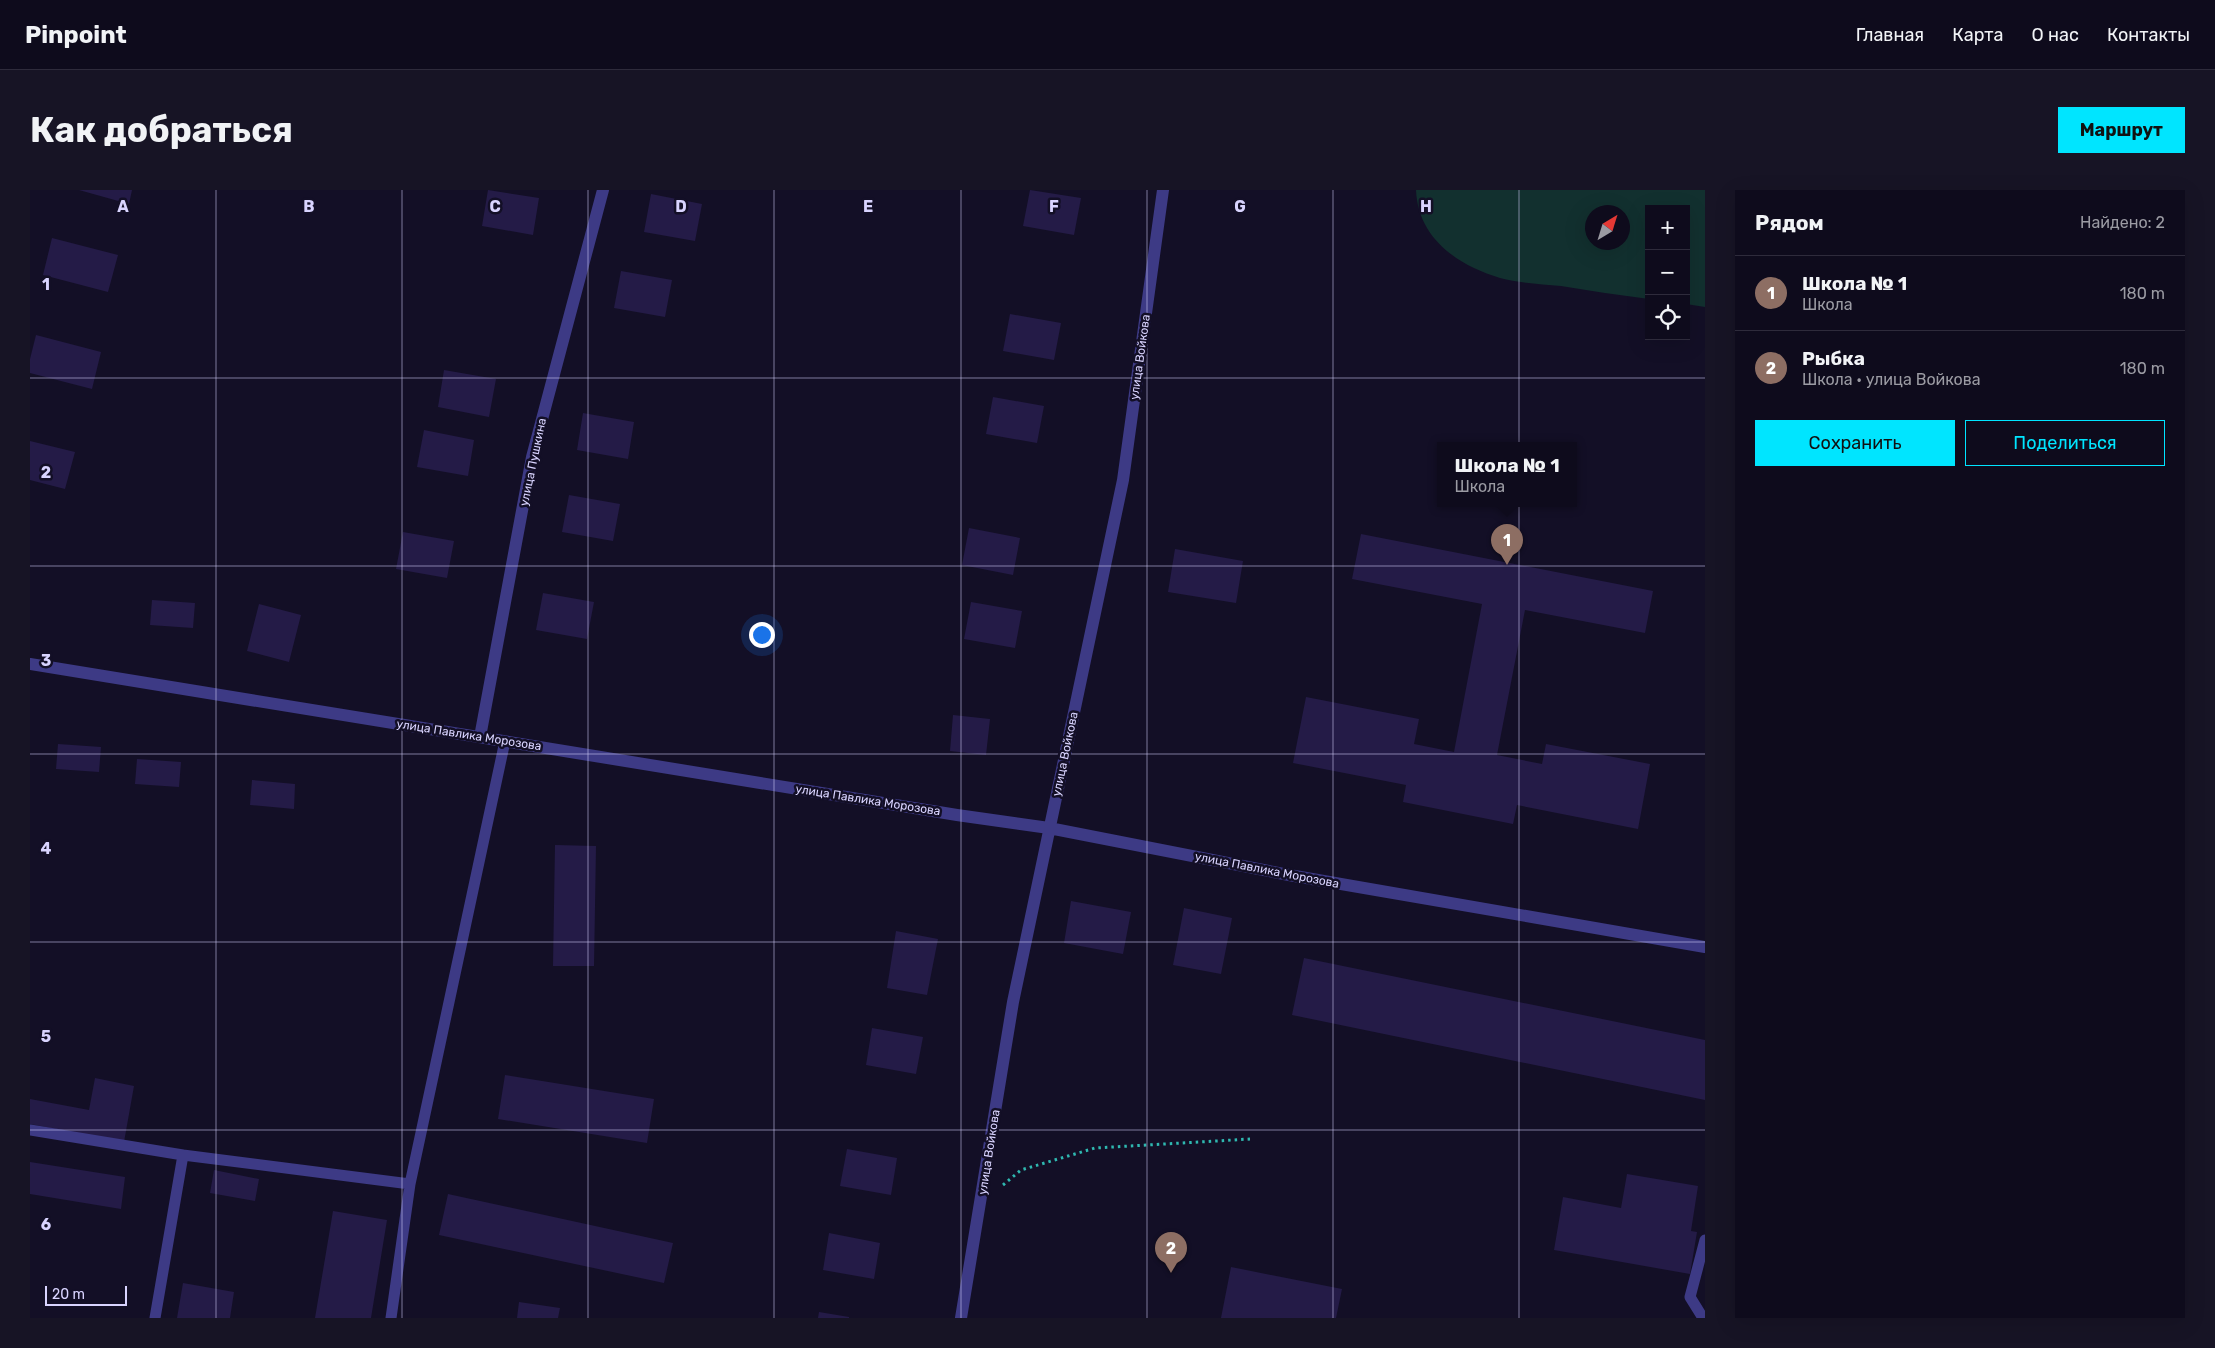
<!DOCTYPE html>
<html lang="ru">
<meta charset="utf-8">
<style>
:root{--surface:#0e0b1c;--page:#171425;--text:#f1f3f6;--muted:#9b9ba3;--line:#2e2b3b;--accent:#00e5ff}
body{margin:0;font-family:Rubik,sans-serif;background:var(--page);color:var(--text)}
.controls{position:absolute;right:15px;top:15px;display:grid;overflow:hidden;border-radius:0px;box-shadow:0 5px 20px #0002}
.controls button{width:45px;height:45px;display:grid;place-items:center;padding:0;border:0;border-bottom:1px solid var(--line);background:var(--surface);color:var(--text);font:25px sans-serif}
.compass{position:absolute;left:1555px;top:15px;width:45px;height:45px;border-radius:50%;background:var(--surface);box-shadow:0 5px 20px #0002;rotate:38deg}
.scale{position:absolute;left:15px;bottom:12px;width:82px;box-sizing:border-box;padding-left:5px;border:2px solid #d9d4ff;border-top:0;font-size:14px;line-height:18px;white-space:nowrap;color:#d9d4ff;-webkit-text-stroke:4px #130f26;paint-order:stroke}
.you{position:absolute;left:731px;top:444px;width:18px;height:18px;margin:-12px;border:4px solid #fff;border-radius:50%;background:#1a73e8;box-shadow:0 0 0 8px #1a73e833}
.badge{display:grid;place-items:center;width:32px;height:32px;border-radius:50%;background:var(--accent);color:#fff;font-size:16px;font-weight:700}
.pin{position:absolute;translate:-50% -41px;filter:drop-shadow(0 1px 2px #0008)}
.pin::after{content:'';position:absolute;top:26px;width:18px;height:15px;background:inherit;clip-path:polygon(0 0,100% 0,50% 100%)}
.popup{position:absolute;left:1407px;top:252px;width:140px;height:65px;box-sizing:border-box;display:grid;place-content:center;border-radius:0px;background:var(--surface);filter:drop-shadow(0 1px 4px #0005);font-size:16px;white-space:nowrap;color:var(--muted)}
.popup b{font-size:19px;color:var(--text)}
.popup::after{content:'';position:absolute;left:50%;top:100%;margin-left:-10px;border:10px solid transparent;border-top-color:var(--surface)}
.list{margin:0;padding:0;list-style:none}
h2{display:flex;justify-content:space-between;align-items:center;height:65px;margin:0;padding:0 20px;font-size:21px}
h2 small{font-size:16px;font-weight:400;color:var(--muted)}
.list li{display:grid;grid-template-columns:32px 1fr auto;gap:15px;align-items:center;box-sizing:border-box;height:75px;padding:0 20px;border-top:1px solid var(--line)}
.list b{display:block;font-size:19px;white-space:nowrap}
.list p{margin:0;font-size:16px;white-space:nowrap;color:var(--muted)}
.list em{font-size:16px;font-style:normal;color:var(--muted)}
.actions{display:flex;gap:10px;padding:15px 20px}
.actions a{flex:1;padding:11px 0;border:1px solid var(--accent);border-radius:0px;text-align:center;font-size:18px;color:var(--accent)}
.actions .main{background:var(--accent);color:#111}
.icon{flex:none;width:28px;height:28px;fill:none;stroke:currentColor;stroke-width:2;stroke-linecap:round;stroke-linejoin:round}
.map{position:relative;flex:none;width:1675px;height:1128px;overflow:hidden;border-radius:0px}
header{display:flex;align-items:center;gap:30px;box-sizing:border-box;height:70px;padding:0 25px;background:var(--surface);border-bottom:1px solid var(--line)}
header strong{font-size:24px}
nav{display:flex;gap:28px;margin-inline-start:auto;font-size:18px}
.intro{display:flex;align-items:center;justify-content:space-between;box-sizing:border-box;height:120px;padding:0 30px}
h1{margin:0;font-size:35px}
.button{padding:12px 22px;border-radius:0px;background:var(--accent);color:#111;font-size:18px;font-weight:700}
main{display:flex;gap:30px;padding:0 30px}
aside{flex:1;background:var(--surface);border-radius:0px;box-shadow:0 5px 20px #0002}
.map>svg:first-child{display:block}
.green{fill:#12302f;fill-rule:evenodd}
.building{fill:#241b47}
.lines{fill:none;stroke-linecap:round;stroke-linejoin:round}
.path{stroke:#2fb8b0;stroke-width:3;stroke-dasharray:2.5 4;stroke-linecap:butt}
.service{stroke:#3d3a85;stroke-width:11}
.minor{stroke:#3d3a85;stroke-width:12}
.grid{fill:none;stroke:#d9d4ff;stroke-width:1;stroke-opacity:0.55}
.labels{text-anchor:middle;stroke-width:5;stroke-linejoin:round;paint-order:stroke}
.street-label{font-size:12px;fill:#d9d4ff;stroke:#130f26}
.grid-label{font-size:16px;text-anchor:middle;font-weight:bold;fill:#d9d4ff;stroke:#130f26;stroke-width:5;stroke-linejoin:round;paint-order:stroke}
</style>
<header>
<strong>Pinpoint</strong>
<nav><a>Главная</a><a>Карта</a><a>О нас</a><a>Контакты</a></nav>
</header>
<div class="intro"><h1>Как добраться</h1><a class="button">Маршрут</a></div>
<main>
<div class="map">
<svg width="1675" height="1128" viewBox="0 0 1675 1128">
<rect width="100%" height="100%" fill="#130f26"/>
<path class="green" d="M1386,0H1675V117L1656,114V19H1619V109C1590,105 1560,101 1531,96C1511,94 1489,93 1470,88C1427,75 1388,48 1386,0ZM1562,22H1592V52H1562Z"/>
<path class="building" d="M49,0H102L99,14Z
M458,0L509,8L503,45L452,36Z
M1000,0L1051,8L1044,45L993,36Z
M621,4L672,14L665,51L614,42Z
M22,48L88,65L78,102L13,85Z
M591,81L642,90L635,127L584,118Z
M980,124L1031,133L1024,170L973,161Z
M6,145L71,162L62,199L0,183V169Z
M414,180L466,189L459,227L408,217Z
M963,207L1014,216L1007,253L956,244Z
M553,223L604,232L598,269L547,260Z
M394,240L444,250L438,286L387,277Z
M0,251L45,262L35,299L0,290Z
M539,305L590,314L583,351L532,342Z
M939,338L990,348L983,385L932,375Z
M373,342L424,351L417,388L366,379Z
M1331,344L1623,401L1615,443L1495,420L1467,565L1512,574L1516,554L1620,574L1608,639L1487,615L1483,634L1373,612L1376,595L1263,573L1276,507L1389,529L1384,554L1424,562L1452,414L1322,389Z
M1145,359L1213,371L1206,413L1138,402Z
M513,403L564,412L557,449L506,440Z
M122,410L165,413L163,438L120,435Z
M941,412L992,421L985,458L934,449Z
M229,414L271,425L259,472L217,461Z
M923,525L960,529L956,565L920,561Z
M28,554L71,557L69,582L26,579Z
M107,569L151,572L149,597L105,594Z
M222,590L265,594L264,619L220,615Z
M525,655L566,656L564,776H523Z
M1041,711L1101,722L1093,764L1034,753Z
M1154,718L1202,728L1191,784L1143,775Z
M866,741L908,749L897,805L857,798Z
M1274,768L1675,850V910L1262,825Z
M842,838L893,847L886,884L836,875Z
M475,885L624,909L617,953L468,929Z
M65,888L104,896L94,952L0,934V909L59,920Z
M817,959L867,968L861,1005L810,996Z
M0,972L95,987L91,1019L0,1004Z
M184,980L229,989L225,1011L180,1003Z
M1597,984L1668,996L1661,1041L1667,1042L1660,1084L1524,1060L1533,1007L1591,1018Z
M418,1004L643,1053L634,1093L409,1045Z
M303,1021L357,1030L341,1128H285Z
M799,1043L850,1053L844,1089L793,1080Z
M1201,1077L1312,1099L1306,1128H1191Z
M153,1093L204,1102L200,1128H147Z
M489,1112L530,1118L528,1128H487Z
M789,1122L819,1127V1128H788Z"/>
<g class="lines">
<path class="path" d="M973,995L991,980L1065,958L1220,949"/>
<path class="service" d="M0,940L153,965L380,994
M125,1128L153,965
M361,1128L380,994L475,551
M1673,1128L1660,1107L1675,1050"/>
<path class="minor" d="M0,474L927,625L1019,638L1259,685L1675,757
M450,547L502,267L573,0
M931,1128L983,812L1093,290L1133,0"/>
</g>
<path class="grid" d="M186,0V1128M372,0V1128M558,0V1128M744,0V1128M931,0V1128M1117,0V1128M1303,0V1128M1489,0V1128M0,188H1675M0,376H1675M0,564H1675M0,752H1675M0,940H1675"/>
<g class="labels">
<g class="street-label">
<text transform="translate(1110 167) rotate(-82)" y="4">улица Войкова</text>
<text transform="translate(503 272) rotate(-78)" y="4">улица Пушкина</text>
<text transform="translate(439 545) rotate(9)" y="4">улица Павлика Морозова</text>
<text transform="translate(1035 564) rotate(-78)" y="4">улица Войкова</text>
<text transform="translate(838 610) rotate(9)" y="4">улица Павлика Морозова</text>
<text transform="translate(1237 680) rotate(11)" y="4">улица Павлика Морозова</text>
<text transform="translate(959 962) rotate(-81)" y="4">улица Войкова</text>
</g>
</g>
<g class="grid-label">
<text x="93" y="22">A</text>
<text x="279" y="22">B</text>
<text x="465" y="22">C</text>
<text x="651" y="22">D</text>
<text x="838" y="22">E</text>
<text x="1024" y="22">F</text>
<text x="1210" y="22">G</text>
<text x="1396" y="22">H</text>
<text x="16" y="100">1</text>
<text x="16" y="288">2</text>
<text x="16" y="476">3</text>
<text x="16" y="664">4</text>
<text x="16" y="852">5</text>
<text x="16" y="1040">6</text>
</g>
</svg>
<div class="controls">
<button>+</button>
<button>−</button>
<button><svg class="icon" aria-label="locate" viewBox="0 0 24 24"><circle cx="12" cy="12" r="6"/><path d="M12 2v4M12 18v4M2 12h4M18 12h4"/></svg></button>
</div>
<svg class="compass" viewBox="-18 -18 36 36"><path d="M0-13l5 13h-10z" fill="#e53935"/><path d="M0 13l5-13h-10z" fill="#9b9ba3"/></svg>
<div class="scale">20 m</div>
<div class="you"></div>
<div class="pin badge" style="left:1477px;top:375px;background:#8d6e63">1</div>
<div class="popup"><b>Школа № 1</b>Школа</div>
<div class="pin badge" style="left:1141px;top:1083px;background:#8d6e63">2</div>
</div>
<aside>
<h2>Рядом<small>Найдено: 2</small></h2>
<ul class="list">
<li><span class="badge" style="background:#8d6e63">1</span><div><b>Школа № 1</b><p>Школа</p></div><em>180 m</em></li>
<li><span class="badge" style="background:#8d6e63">2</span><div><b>Рыбка</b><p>Школа · улица Войкова</p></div><em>180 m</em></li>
</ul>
<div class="actions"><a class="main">Сохранить</a><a>Поделиться</a></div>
</aside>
</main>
